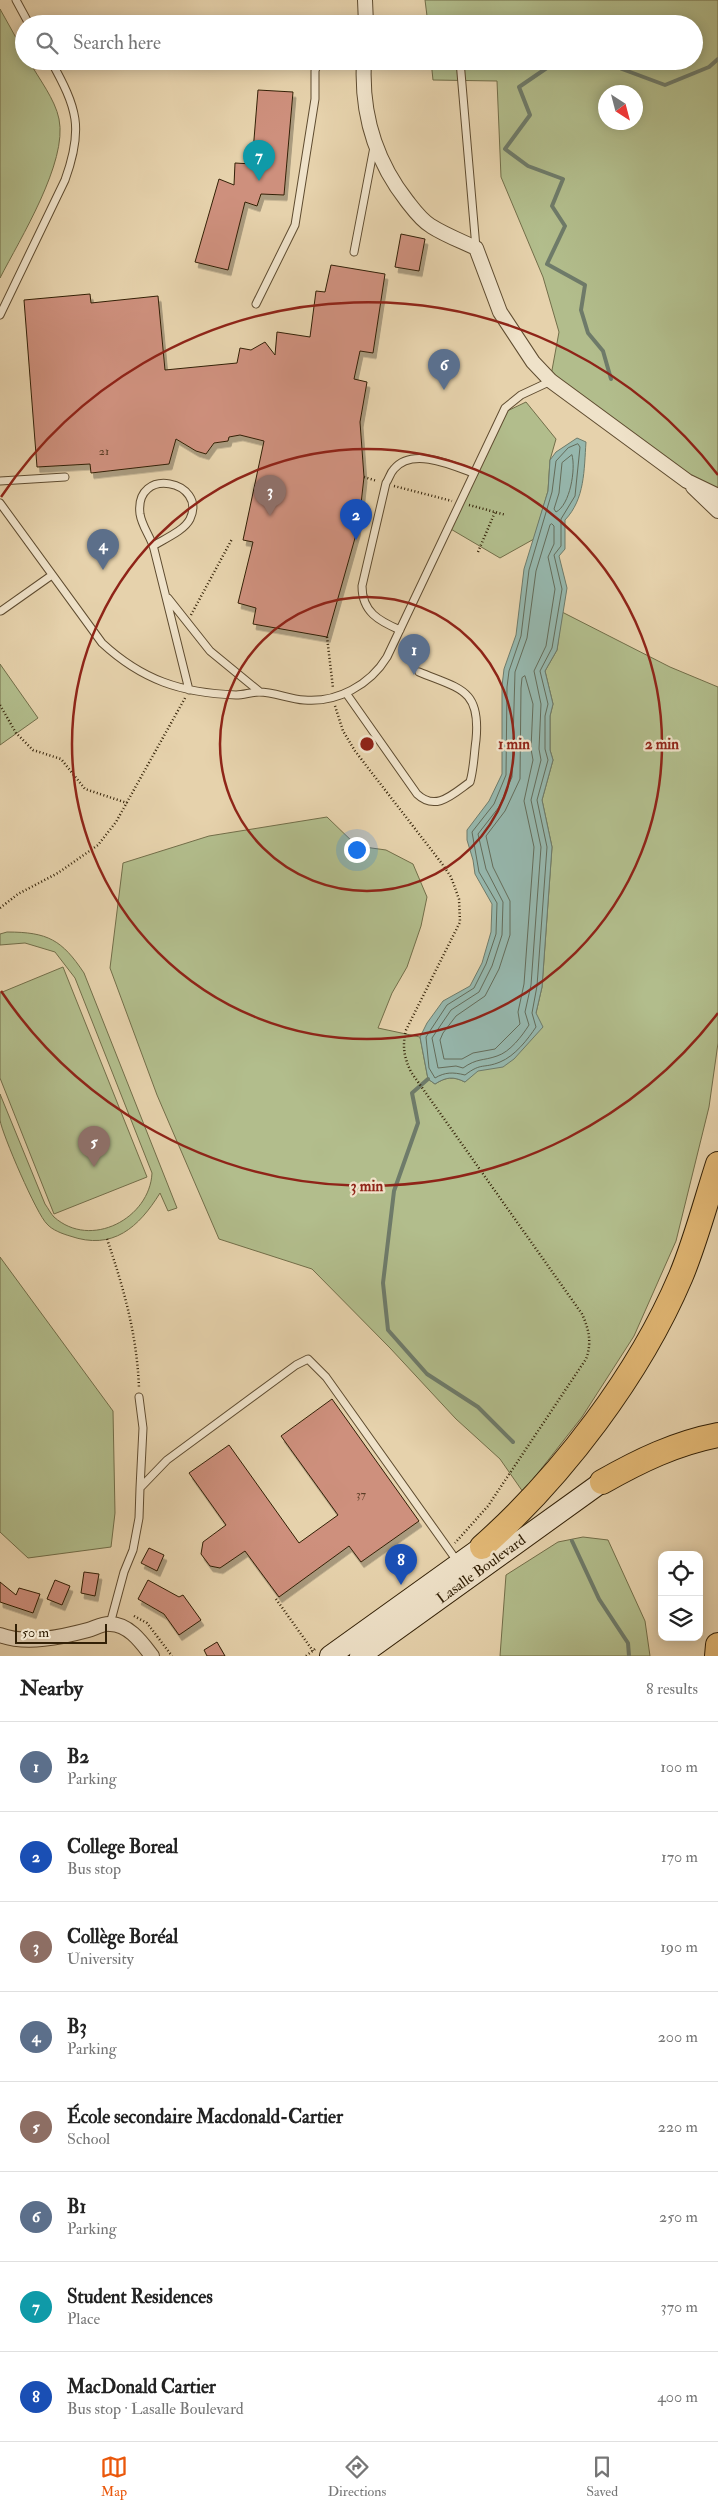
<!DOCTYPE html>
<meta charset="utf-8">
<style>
:root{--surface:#fff;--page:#f2f2f2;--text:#222;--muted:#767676;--line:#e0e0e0;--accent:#ea580c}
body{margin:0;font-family:"IM FELL Double Pica",serif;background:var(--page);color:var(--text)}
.controls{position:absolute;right:15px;bottom:15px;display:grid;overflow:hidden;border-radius:10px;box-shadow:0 2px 12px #0003}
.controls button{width:45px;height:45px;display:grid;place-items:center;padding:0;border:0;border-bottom:1px solid var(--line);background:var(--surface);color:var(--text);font:25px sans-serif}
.compass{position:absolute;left:598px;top:85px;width:45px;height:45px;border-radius:50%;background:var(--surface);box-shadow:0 2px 12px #0003;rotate:144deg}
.scale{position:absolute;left:15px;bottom:12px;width:92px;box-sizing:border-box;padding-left:5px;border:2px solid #322006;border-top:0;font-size:14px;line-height:18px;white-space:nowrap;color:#322006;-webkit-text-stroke:4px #efe2c9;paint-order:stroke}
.you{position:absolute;left:356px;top:849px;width:18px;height:18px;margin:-12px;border:4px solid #fff;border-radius:50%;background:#1a73e8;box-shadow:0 0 0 8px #1a73e833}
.badge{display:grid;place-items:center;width:32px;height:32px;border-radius:50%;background:var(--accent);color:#fff;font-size:16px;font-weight:700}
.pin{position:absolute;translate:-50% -41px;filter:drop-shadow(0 1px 2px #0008)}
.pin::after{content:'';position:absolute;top:26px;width:18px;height:15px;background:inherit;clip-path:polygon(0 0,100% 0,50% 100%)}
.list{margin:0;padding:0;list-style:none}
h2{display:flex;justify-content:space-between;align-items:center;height:65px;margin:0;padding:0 20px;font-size:21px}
h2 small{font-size:16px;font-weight:400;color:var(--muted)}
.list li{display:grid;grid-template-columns:32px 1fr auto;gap:15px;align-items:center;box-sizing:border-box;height:90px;padding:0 20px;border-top:1px solid var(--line)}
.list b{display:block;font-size:19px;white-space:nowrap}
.list p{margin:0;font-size:16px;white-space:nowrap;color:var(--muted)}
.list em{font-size:16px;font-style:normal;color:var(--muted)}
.icon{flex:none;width:28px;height:28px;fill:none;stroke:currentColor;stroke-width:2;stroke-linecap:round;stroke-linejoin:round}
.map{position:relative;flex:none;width:718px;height:1656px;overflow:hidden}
.search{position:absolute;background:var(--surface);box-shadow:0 2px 12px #0003;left:15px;right:15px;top:15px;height:55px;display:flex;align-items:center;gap:12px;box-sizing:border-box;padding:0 18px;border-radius:28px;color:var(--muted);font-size:19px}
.sheet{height:785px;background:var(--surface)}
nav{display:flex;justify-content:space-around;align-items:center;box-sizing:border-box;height:70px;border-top:1px solid var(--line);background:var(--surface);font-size:14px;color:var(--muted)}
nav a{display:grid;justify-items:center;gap:2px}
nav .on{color:var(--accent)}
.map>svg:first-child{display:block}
.green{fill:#b2bd8c;stroke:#726e49;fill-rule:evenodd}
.water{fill:#96b7ad;stroke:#6e7b6a}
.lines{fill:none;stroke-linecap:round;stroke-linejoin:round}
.shore{stroke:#646c5a;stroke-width:1}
.stream{stroke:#6e7b6a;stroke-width:4}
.building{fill:#ce907d;stroke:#322006;filter:url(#shadow)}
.service-casing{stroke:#5f4c30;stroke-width:9}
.minor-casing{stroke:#5f4c30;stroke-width:16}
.secondary-casing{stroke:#322006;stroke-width:22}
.trunk-casing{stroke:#322006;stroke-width:26}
.path{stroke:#322006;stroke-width:2.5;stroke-dasharray:1 2.5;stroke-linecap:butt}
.service{stroke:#efe2c9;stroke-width:7}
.minor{stroke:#efe2c9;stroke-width:14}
.secondary{stroke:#efe2c9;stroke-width:20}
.trunk{stroke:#e3b976;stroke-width:24}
.ring{fill:none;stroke:#8f2418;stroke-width:2.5}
.labels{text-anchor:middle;stroke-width:4.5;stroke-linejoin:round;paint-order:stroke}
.number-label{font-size:12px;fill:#593c24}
.street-label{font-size:15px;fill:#322006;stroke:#efe2c9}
.centre{fill:#8f2418;stroke:#efe2c9;stroke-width:2.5}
.ring-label{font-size:15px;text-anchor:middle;font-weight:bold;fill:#8f2418;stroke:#efe2c9;stroke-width:4.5;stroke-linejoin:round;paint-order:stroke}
</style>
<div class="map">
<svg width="718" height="1656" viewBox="0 0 718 1656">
<defs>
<filter id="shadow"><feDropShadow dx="3" dy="5.5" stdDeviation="0" flood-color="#0004"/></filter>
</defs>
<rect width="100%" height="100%" fill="#e6d2ac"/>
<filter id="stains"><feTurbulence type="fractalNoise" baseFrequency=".004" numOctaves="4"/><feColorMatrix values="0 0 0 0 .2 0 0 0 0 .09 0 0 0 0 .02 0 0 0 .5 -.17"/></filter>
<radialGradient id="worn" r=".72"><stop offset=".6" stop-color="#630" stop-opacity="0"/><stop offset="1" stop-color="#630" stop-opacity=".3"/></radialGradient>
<path class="green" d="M425,0H718V500L550,381L559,332L543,277L501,177L497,81L433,80L431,61H694V24H428ZM606,92H636V122H606Z
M0,9L24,52V61H29C39,79 55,99 59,119C68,162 20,239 0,278Z
M526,402L556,439L550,460L548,491L534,539L500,558L449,528L501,414Z
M562,612L670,667L718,687V1043L709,1107L676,1241L634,1336L582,1417L523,1492L500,1459L456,1419L390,1348L312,1269L219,1239L157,1095L110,968L123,863L209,836L327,817L357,846L386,850L413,864L427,897L421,926L407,967L392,993L378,1028L420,1037L428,1079L435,1084C446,1077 453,1076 465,1082L536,1013L542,987L552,847L542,800L553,760L550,750V716L553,704L545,671L557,650Z
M0,664L38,718L0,745Z
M7,932C48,932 62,940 84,973L177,1208L168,1211L160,1193C139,1227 113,1251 70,1236C63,1234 52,1230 47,1224C37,1215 2,1134 0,1120C0,1112 0,1102 0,1094L45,1204C48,1208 51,1214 54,1217C91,1250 150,1218 152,1173L75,978L55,952L25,943L0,945V934Z
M63,967L147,1177L54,1214L0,1078V993Z
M0,1257L113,1411L115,1513L111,1547L28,1558L0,1532Z
M583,1537L608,1540L645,1621L650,1656H500L506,1575L558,1542Z"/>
<path class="water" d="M577,438L586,442C584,470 585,499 565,520V549L559,556L567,588L557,650L545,671L553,704L550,716V750L553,760L542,800L552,847L542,987L536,1013L543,1027L514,1059L503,1067L478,1071L465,1082C453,1076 446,1077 435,1084L428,1079L420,1037L427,1023L443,1001L470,986L482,963L491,932L492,904L475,874L473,860L467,840V830L489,801L502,774V686L504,669L516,635L524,569L548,491L550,460L556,452Z"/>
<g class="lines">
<path class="shore" d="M578,444L580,447L575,496L561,519V546L554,555L562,589L552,648L540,671L548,704L545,716V749L548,760L537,800L547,847L537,986L532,1013L536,1027C528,1039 515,1056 500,1062C483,1069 482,1062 465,1075C453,1072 445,1072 435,1078L429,1068L426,1037L447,1005L474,988L486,964L496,934L497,903L479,872L472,832L494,804L506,775L507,687L509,671L521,636L529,570L552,492L556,461L568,448Z
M572,455C576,469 570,505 556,512L554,509L559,493L562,463Z
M552,524L554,526V544L548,557L555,589L546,646L534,671L541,704L539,749L541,760L531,800L541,847L531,985L525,1012L529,1025C522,1036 510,1052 497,1056C483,1061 477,1058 463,1068L456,1066L438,1068L432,1038L451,1010L479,992L492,966L502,935L503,902L486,869L478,834L499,807L512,777L515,672L527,638L536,571L550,525Z
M525,676L533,704L531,749L533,760L524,801L534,847L524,984L518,1012L520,1024L495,1049L473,1053L462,1059H444L440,1040L443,1033L456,1016L485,996L499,969L510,935V901L493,867L486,836L505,811L520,779L521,688L522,678Z"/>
<path class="stream" d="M557,61L519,87L530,115L505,149L528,166L563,179L552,206L565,226L547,264L585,285L581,310L588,333L603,351L611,379
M608,61L622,69L665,85L709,67L718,59
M428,1079L412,1093L418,1123L394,1191L383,1283L388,1330L427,1374L478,1407L513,1442
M572,1541L599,1599L628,1643L629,1656"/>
</g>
<path class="building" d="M258,90L293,92L284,195L261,194L257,206L245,202L228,270L195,262L219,179L234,185L235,163L252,164Z
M401,234L425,239L419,271L395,267Z
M331,265L385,274L373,353L360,351L354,379L367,382L360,422L364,477L361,504L357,531L327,637L253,624L256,608L238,603L253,542L243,540L264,441L240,435L229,437L228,441L214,443L206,454L196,451L176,439L169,464L91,473L90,464L37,467L24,300L90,294L91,303L158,296L165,370L237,363L240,348L251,350L265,342L275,355L277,332L310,337L316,291L325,292Z
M332,1399L419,1521L361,1562L349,1546L279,1597L245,1551L220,1568L210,1566L201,1554L203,1542L226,1525L189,1473L229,1445L299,1543L338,1515L281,1436Z
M149,1548L164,1555L157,1571L141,1563Z
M84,1572L99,1574L95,1596L81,1593Z
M55,1580L70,1586L62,1605L47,1599Z
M148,1580L179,1597L183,1595L201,1620L179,1635L164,1614L138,1599Z
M0,1582L16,1595L19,1588L40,1594L33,1613L0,1602Z
M217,1642L225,1656H207L204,1650Z"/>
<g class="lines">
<defs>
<path id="service" d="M16,0L29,24
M460,61L476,248
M354,252L374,147
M256,304L295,225L315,99V71L318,61
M0,315L65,180C84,128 77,108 51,61
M0,481L65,477
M0,503L102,643C142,680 181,693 236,695C244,695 251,692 259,692C274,692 289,699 304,700C337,703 370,685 387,657L505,408L521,395L551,381
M153,546C164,539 184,531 190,519C208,481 134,465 140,514C142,527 151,537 154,549C166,596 177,643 189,690
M168,598L210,651L260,692
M1,611L52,575
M400,630C379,621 362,612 362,586L386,483C389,479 390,473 394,469C412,447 452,465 473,473
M346,693L417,794C436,812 453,794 470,782C474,768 474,754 476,740C481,689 460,689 419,672
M139,1397L143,1428L140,1488
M110,1624L124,1572L133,1550L139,1518L140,1488L167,1460L296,1365L308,1359L326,1377L457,1561"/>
<path id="minor" d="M365,0L366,24
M364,61C361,113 375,160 407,201C414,210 421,220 431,226C445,235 461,241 476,248L500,312L533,362L551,381L687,481L718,496
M693,487L718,511
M0,1635C26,1645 62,1637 88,1630C95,1628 104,1623 110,1624C129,1624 142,1643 152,1656"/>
<path id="secondary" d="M330,1656L482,1547
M360,1656L602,1482"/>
<path id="trunk" d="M602,1482C639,1461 676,1443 718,1435
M482,1547C562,1476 639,1375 681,1276C696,1240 706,1201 718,1164
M717,1656L718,1645"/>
</defs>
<use href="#service" class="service-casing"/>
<use href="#minor" class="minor-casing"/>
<use href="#secondary" class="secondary-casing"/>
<use href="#trunk" class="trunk-casing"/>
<path class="path" d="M364,477L377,481
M394,486L452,501
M469,505L506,515
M478,552L495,512
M191,615L232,539
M327,637L333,688
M0,705L16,733L33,750L61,759L85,789L127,803
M335,706L343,731L355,751L443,865L451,877L459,899L460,922L406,1030C402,1046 404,1057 411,1072L582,1314C589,1329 592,1343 586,1359L488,1506L455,1543
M0,908L18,894L58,873L98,845L116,822L185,698
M107,1239C124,1289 137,1335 139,1388
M276,1599L313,1651
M134,1616L147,1623L172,1656
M306,1656L315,1649"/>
<use href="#service" class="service"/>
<use href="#minor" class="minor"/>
<use href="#secondary" class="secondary"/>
<use href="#trunk" class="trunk"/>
</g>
<g class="ring">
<circle cx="367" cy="744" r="147"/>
<circle cx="367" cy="744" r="295"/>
<path d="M718 1013A442 442 0 0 1 1 991M1 497A442 442 0 0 1 718 475"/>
</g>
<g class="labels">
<g class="number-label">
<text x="104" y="455">21</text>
<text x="361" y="1498">37</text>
</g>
<g class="street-label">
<text transform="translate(481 1569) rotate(-36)" y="5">Lasalle Boulevard</text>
</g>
</g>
<circle cx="367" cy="744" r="8" class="centre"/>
<g class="ring-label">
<text x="514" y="749">1 min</text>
<text x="662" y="749">2 min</text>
<text x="367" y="1191">3 min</text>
</g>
<rect width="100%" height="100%" filter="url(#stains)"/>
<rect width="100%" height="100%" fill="url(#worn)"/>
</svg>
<div class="controls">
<button><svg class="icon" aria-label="locate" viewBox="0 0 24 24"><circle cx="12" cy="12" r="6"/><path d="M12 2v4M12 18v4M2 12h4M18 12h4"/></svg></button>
<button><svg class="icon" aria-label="layers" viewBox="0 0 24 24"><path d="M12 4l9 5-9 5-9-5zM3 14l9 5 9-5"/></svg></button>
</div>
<svg class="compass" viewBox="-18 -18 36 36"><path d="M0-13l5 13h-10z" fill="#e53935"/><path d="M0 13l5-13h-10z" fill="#767676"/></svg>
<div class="scale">50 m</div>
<div class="you"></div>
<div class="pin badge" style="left:414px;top:675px;background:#5c6f8a">1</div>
<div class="pin badge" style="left:356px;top:540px;background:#1a4fb4">2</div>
<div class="pin badge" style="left:270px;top:516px;background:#8d6e63">3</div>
<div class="pin badge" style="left:103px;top:570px;background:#5c6f8a">4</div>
<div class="pin badge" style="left:94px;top:1167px;background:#8d6e63">5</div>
<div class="pin badge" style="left:444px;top:390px;background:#5c6f8a">6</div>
<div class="pin badge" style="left:259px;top:181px;background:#0f9aa8">7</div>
<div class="pin badge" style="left:401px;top:1585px;background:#1a4fb4">8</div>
<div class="search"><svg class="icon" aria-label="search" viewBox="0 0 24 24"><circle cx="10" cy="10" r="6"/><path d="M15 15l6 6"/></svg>Search here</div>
</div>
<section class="sheet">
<h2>Nearby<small>8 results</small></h2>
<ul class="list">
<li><span class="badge" style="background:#5c6f8a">1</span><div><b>B2</b><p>Parking</p></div><em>100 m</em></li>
<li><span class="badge" style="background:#1a4fb4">2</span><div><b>College Boreal</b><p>Bus stop</p></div><em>170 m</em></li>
<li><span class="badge" style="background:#8d6e63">3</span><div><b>Collège Boréal</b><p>University</p></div><em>190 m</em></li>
<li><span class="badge" style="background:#5c6f8a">4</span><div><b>B3</b><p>Parking</p></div><em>200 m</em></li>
<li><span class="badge" style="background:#8d6e63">5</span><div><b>École secondaire Macdonald-Cartier</b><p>School</p></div><em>220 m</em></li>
<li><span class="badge" style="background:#5c6f8a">6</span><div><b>B1</b><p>Parking</p></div><em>250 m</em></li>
<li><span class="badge" style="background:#0f9aa8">7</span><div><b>Student Residences</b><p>Place</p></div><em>370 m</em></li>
<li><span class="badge" style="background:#1a4fb4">8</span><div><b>MacDonald Cartier</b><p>Bus stop · Lasalle Boulevard</p></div><em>400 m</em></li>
</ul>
</section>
<nav>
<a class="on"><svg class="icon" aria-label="map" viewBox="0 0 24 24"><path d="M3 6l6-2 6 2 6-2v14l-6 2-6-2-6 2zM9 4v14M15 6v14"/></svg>Map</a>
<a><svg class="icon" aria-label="directions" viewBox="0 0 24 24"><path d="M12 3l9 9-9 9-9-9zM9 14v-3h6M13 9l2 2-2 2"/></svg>Directions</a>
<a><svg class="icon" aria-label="saved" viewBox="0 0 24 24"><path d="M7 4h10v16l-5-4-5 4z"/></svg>Saved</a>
</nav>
